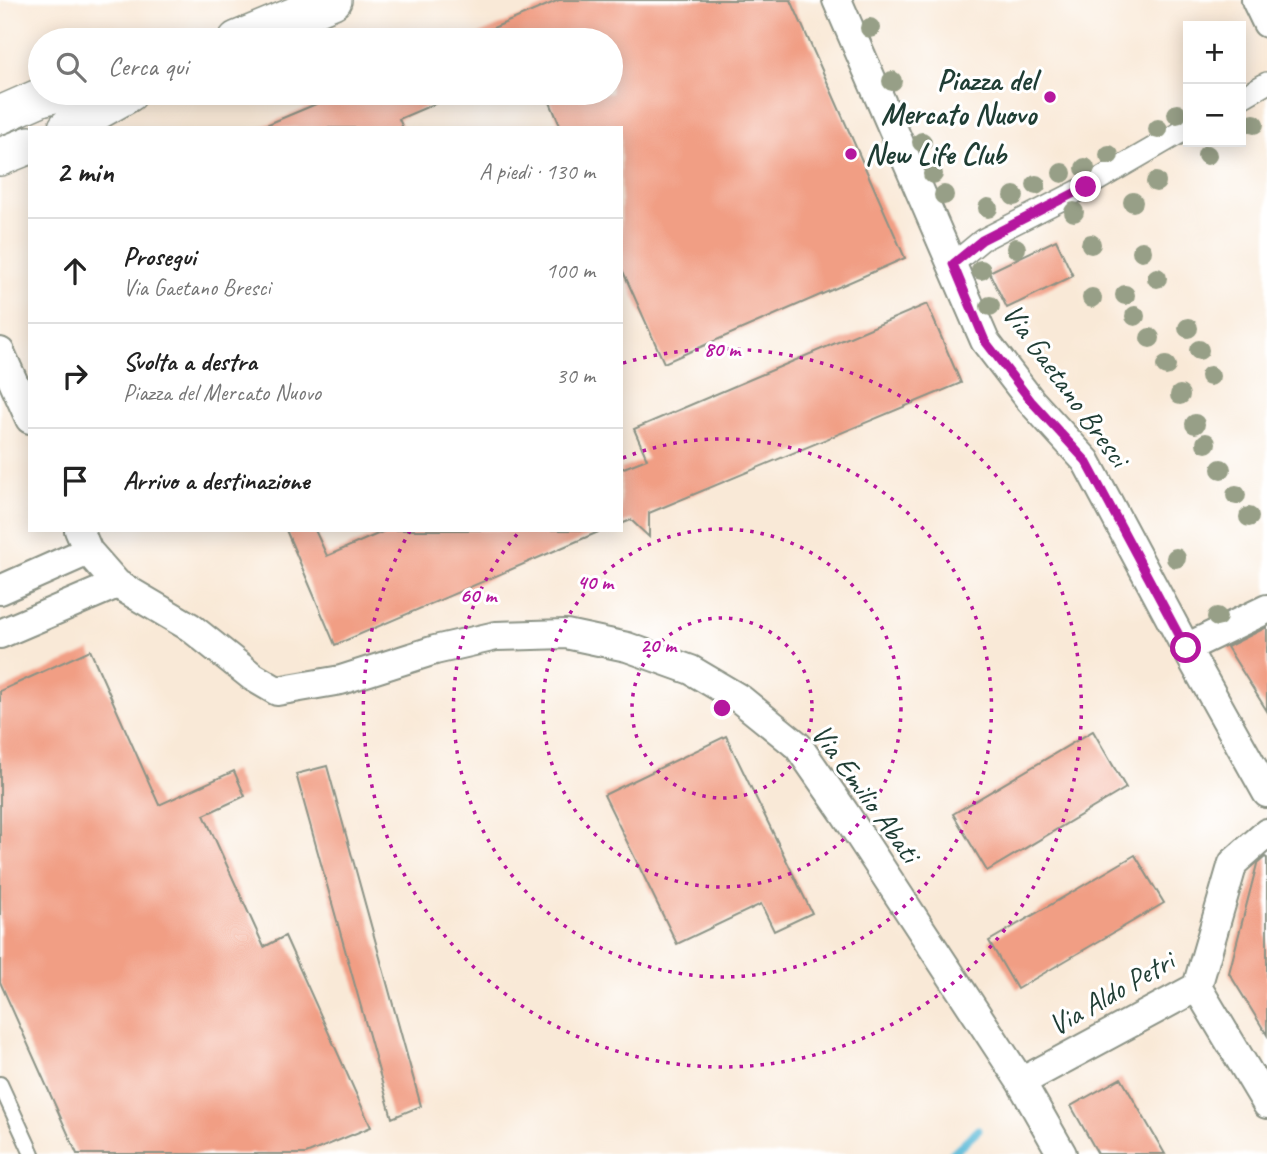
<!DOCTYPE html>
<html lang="it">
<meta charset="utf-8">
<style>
:root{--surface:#fff;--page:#f6f6f6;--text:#222;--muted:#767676;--line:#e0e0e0}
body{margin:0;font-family:Caveat,sans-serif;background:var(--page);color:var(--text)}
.controls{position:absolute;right:21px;top:21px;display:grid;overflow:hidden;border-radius:0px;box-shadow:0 4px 18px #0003}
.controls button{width:63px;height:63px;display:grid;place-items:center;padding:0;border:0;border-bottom:2px solid var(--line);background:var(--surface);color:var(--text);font:35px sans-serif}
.stop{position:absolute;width:21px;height:21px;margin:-16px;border:5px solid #b5179e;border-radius:50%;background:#fff}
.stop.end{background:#b5179e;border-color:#fff;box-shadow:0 2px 7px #0008}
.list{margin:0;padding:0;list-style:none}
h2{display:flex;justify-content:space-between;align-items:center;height:91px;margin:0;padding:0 28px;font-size:30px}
h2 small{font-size:23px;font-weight:400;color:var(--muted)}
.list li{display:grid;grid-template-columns:46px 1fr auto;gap:21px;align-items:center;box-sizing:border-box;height:105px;padding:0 28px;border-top:2px solid var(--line)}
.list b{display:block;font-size:26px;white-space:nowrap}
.list p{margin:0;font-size:23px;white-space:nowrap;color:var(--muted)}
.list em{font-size:23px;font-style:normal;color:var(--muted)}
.icon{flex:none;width:38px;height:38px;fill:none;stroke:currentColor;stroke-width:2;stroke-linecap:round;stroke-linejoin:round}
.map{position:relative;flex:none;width:1267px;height:1154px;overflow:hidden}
.search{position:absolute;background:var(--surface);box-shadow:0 4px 18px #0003;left:28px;top:28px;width:595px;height:77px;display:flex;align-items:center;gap:18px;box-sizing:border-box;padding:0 24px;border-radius:38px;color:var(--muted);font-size:26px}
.panel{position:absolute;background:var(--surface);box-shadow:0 4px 18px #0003;left:28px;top:126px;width:595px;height:406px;border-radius:0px}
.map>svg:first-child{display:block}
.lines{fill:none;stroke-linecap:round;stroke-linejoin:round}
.stream{stroke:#58b9d7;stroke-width:9}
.building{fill:#f19e84}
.service-casing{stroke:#8c9386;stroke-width:18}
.pedestrian-casing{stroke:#8c9386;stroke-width:24}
.minor-casing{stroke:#8c9386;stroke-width:32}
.tertiary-casing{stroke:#8c9386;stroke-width:40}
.service{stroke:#fff;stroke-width:14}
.pedestrian{stroke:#fff;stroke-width:21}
.minor{stroke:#fff;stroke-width:28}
.tertiary{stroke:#fff;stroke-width:37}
.tree{fill:#979f87}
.route{stroke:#b5179e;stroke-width:9}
.ring{fill:none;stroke:#b5179e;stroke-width:3.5;stroke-dasharray:3.5 7}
.poi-dot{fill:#b5179e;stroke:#fff;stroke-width:2.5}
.labels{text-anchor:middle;stroke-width:6;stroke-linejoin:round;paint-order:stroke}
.poi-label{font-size:30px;font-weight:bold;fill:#1f3d34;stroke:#fff;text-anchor:end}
.street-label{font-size:30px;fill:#1f3d34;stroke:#fff}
.centre{fill:#b5179e;stroke:#fff;stroke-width:3.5}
.ring-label{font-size:21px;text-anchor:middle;font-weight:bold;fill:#b5179e;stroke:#fff;stroke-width:6;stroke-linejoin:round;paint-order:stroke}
</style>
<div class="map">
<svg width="1267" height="1154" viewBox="0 0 1267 1154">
<rect width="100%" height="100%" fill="#fff"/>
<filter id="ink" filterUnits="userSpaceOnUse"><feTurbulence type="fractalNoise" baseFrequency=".0143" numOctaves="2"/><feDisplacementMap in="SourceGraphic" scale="14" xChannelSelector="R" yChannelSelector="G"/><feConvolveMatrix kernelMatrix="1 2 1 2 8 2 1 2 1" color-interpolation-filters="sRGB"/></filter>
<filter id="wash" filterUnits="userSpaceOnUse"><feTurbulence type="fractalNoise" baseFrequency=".00686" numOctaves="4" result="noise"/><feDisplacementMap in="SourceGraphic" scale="28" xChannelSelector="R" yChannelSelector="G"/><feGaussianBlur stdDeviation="1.57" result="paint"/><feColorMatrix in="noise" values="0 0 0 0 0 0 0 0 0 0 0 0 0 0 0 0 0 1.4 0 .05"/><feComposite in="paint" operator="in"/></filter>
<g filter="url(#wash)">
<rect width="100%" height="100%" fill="#f9e9d7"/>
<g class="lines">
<path class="stream" d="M952,1154L978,1130"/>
</g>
<g id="blocks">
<path class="building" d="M559,0H791L905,258L664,363L621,267V128H561L546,93H611V40H465Z
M342,93H460L399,119L403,128H259Z
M1056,240L1073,276L1007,308L989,272Z
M927,304L961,383L649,513V537L631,520L621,524V469L647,459L634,429Z
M286,530H315L327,556L387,530H603L335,645Z
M1267,627V711L1227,647Z
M90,650L159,805L234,771L245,796L204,815L264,947L285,936L371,1127L306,1154H77L0,982V691Z
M1093,731L1126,788L987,871L953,814Z
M726,736L812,913L774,931L761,904L677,944L604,795Z
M327,766L421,1106L392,1118L296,774Z
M1135,855L1164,903L1017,989L989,941Z
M1265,857L1267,858V1035L1229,973L1257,864Z
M1121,1078L1165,1154H1098L1071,1106Z"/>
</g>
</g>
<g filter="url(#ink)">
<use href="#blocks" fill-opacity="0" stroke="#8c9386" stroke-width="2"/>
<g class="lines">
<defs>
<path id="service" d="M0,1084L32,1154"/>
<path id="pedestrian" d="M1241,98L1267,83
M953,264L982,240L1086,187L1188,128"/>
<path id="minor" d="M837,0L985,341L1031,401L1086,461L1186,648L1267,793
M1256,0L1267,23
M0,352L30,419
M79,530L88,551L117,584L190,627L253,677L277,691L341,680L435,650L496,636L566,634L627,647L691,670L740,699L798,746L844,812L1021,1082L1062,1154
M0,590L88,551
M0,634L117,584
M1186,648L1267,609
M1197,987L1267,1104
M1021,1082L1197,987L1233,863L1267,833"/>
<path id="tertiary" d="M237,40L333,0
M0,115L41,97L60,93
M67,128L129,93
M0,157L30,145"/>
</defs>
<use href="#service" class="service-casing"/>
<use href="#pedestrian" class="pedestrian-casing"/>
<use href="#minor" class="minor-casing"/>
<use href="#tertiary" class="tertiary-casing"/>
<use href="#service" class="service"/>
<use href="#pedestrian" class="pedestrian"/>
<use href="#minor" class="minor"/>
<use href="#tertiary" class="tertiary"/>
</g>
<g class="tree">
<circle cx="870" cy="28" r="10"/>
<circle cx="892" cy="81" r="10"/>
<circle cx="1177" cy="114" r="10"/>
<circle cx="1254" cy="124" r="10"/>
<circle cx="1158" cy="129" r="10"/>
<circle cx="922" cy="142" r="10"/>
<circle cx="1109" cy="155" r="10"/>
<circle cx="1207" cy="155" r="10"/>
<circle cx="1085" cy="168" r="10"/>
<circle cx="1062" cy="173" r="10"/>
<circle cx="933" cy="174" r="10"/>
<circle cx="1156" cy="182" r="10"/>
<circle cx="1036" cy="185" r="10"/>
<circle cx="944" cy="195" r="10"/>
<circle cx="1014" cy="196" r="10"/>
<circle cx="1133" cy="202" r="10"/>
<circle cx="988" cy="208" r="10"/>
<circle cx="1074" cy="212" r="10"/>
<circle cx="1091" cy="244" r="10"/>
<circle cx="1016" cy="248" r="10"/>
<circle cx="1142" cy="251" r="10"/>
<circle cx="981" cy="270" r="10"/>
<circle cx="1157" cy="278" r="10"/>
<circle cx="1125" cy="295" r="10"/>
<circle cx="1092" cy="298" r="10"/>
<circle cx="990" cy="306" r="10"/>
<circle cx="1135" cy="316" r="10"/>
<circle cx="1188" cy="328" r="10"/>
<circle cx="1150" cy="338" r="10"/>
<circle cx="1199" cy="350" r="10"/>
<circle cx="1166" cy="366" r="10"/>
<circle cx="1210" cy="376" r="10"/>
<circle cx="1180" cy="395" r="10"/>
<circle cx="1195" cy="424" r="10"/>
<circle cx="1206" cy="443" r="10"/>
<circle cx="1221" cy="469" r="10"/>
<circle cx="1236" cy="495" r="10"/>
<circle cx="1249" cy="517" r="10"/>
<circle cx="1176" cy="558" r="10"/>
<circle cx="1217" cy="617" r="10"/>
</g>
</g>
<g class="lines" filter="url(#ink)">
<path class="route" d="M1086,187L982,240L953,264L985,341L1031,401L1086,461L1186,648"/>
</g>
<g class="ring">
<circle cx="722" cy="708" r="90"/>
<circle cx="722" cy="708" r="179"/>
<path d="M623 458A269 269 0 1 1 519 532"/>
<path d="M623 363A359 359 0 1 1 410 531"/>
</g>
<g class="poi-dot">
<circle cx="1050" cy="97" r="7"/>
<circle cx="851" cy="154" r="7"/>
</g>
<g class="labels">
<g class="poi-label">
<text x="1036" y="90">Piazza del<tspan x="1036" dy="34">Mercato Nuovo</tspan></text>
<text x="865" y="164" text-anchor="start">New Life Club</text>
</g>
<g class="street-label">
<text transform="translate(1066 385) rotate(54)" y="10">Via Gaetano Bresci</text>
<text transform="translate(866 793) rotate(54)" y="10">Via Emilio Abati</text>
<text transform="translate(1111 993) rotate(-30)" y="10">Via Aldo Petri</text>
</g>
</g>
<circle cx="722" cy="708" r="10" class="centre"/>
<g class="ring-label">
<text x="722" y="356">80 m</text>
<text x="595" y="589">40 m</text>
<text x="478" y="602">60 m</text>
<text x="658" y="652">20 m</text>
</g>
</svg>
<div class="controls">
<button>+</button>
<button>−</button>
</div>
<div class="stop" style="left:1186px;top:648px"></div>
<div class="stop end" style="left:1086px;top:187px"></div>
<div class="search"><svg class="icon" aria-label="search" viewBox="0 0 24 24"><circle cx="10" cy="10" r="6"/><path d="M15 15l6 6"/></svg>Cerca qui</div>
<section class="panel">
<h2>2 min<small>A piedi · 130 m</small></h2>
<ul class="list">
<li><svg class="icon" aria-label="ahead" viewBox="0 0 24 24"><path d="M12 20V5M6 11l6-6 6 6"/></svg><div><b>Prosegui</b><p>Via Gaetano Bresci</p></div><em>100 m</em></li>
<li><svg class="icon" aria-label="right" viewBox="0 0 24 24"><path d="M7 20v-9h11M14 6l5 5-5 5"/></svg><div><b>Svolta a destra</b><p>Piazza del Mercato Nuovo</p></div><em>30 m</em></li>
<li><svg class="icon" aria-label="arrive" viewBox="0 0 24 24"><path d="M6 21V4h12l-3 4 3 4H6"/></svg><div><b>Arrivo a destinazione</b></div></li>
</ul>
</section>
</div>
